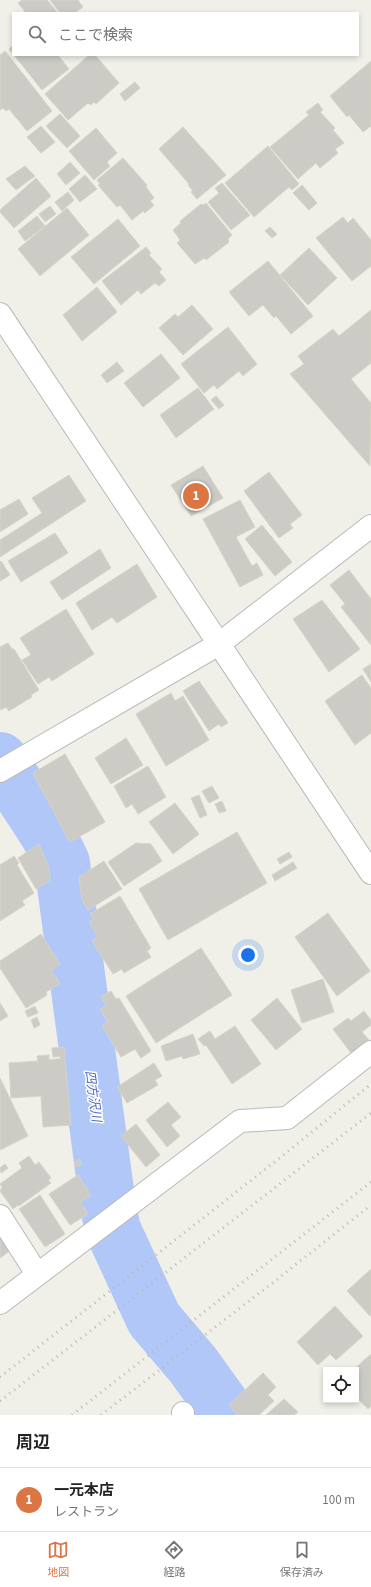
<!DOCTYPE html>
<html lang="ja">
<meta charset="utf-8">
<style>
:root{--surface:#fff;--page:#f6f6f6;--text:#222;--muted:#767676;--line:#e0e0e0;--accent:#db7644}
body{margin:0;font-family:"Source Sans 3","Noto Sans JP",sans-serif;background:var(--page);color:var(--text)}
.controls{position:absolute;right:12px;bottom:12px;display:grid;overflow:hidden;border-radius:0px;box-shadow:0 2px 6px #0003}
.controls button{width:36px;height:36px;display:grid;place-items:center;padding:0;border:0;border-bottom:1px solid var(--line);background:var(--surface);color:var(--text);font:20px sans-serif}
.you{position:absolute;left:248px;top:955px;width:14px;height:14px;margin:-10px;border:3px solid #fff;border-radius:50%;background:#1a73e8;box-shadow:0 0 0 6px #1a73e833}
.badge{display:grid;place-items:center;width:26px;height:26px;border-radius:50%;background:var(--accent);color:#fff;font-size:13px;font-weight:700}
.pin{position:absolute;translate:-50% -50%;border:2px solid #fff;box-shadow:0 1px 4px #0006}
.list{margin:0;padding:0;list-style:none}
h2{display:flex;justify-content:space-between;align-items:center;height:52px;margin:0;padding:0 16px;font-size:17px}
h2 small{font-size:13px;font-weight:400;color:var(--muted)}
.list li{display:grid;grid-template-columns:26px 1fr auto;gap:12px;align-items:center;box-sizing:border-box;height:64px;padding:0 16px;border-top:1px solid var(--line)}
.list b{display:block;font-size:15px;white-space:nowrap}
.list p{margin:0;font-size:13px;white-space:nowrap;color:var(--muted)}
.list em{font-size:13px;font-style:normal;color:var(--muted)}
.icon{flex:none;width:22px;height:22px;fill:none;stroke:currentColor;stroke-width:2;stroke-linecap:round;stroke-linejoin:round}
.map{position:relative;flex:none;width:371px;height:1415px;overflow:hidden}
.search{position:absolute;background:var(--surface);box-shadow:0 2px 6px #0003;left:12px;right:12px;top:12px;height:44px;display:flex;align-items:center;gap:10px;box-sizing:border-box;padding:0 14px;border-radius:0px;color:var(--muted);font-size:15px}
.sheet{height:116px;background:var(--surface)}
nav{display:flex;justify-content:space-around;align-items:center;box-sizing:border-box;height:56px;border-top:1px solid var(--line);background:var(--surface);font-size:11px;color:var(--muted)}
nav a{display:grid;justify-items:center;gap:2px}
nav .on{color:var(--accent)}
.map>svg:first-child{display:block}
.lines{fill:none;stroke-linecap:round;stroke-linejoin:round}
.river{stroke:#b1c7f8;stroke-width:56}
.building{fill:#cccbc5;stroke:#d5d4c7}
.minor-casing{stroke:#b8b9bd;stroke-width:24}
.minor{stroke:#fff;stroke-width:22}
.rail{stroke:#b8b8b9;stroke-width:3;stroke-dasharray:1 5;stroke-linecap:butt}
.labels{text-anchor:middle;stroke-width:3;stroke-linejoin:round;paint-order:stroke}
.water-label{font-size:13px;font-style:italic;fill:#546cbb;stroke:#fff}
</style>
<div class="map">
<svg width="371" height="1415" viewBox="0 0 371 1415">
<rect width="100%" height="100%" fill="#f0f0e9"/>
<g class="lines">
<path class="river" d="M0,760L48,834L62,863L108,1206L113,1230L154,1319L193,1365L229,1415"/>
</g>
<path class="building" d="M22,0H47L58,13H26L18,3Z
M50,0H78L83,7L75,13H60Z
M13,45V54L9,49Z
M5,51L52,111L27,131L9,109L6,111L3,108L0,110V55Z
M14,55H58L69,69L42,90Z
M89,55L93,56L95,55L119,83L96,104L94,102L91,105L88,103L68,120L45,94Z
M371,61V126L363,132L349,115L347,117L330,96Z
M135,82L140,88L125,101L120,94Z
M318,103L323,110L320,112L335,128L333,130L344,143L335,149L338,153L320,168L316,163L298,179L270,147L309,115L306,112Z
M60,114L80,136L67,148L46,126Z
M41,126L55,142L41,153L27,137Z
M183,127L226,175L197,199L191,192L193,191L188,185L189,184L159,149Z
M96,128L117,153L107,162L110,166L94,180L69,151Z
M268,146L299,184L292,190L289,187L254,217L225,183Z
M123,158L147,185L146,187L154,198L150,201L154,205L145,213L143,211L132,220L120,205L117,207L98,185L100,184L97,180Z
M70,162L80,173L66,185L57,174Z
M25,166L35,176L16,190L6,179Z
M85,175L97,189L80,202L69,189Z
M36,178L51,196L14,228L0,212V210Z
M222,183L250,215L231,230L208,202L219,193L215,188Z
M302,185L317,203L309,210L293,193Z
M68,192L74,200L62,211L55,202Z
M206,203L232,235L228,239L229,242L206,260L204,258L195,264L177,243L180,240L173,230L181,223L180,221L201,204L203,205Z
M50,206L56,214L45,222L39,214Z
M67,208L89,235L40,276L18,249Z
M37,216L45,226L25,241L18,231Z
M343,217L348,223L353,218L371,240V266L352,281L316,238Z
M118,219L140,246L94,284L71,257Z
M270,227L277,234L272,238L265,231Z
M146,247L151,253L149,255L162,269L159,272L166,280L159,286L155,283L141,294L138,290L121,305L102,281Z
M309,248L337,278L308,305L280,275Z
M268,261L313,316L291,334L276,316L274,318L263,305L249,316L229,292Z
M97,287L117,312L82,341L63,315Z
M192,305L213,329L183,355L159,328L175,314L178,317Z
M371,310V363L351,379L371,403L370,466L290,374L304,364L298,356L333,329L339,336Z
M228,327L257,364L243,376L239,371L217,389L214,385L204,393L181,364Z
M161,354L180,378L143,407L124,383Z
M117,362L124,371L107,383L101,375Z
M198,388L214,409L176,438L160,415Z
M216,396L224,405L219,409L211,400Z
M203,466L223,498L191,516L171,485Z
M269,472L302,515L290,524L293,528L279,538L244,491Z
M69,475L86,501L0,557V540L42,513L32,498Z
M19,499L28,514L0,532V510Z
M240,500L255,527L236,537L252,566L257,563L263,575L240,587L203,519Z
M262,525L292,562L275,576L245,539Z
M55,533L68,553L21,582L8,561Z
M100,549L111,568L62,600L50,582Z
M1,561L10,575L0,581V562Z
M137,564L157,597L117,623L112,617L92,630L76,603Z
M349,570L371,599V645L341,607L345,604L330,585Z
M322,600L360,649L329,672L293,619Z
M66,609L94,654L52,681L49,677L38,684L22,660L31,655L20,638Z
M8,643L12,649H14L39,690L31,695L32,697L9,711L6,707L1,710L0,708V647Z
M371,664V682L363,669Z
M362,675L371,688V733L355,745L325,701Z
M199,681L228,723L221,727L219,724L209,731L183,691Z
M171,693L175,701L183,696L209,740L166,766L136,714Z
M126,738L143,765L111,784L95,758Z
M65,754L105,822L70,842L33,773Z
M148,766L166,797L138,814L132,804L126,808L114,786Z
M212,786L219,798L209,803L202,791Z
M199,795L207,815L200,818L191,798Z
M222,801L226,811L219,813L215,804Z
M175,803L199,834L173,854L149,822Z
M237,832L267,883L168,940L139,889Z
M136,843L151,844L162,861L124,886L108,862Z
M39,844L49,868L50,880L36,889L18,858Z
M289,852L292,857L280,864L277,859Z
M14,856L19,863L17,865L34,893L22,901L25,905L0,921V865Z
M104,861L122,889L88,910L82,900L79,877Z
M293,862L297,868L275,881L272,875Z
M120,896L151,948L147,951L151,957L124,973L122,969L113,974L92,941L98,937L89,922L94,919L90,914Z
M328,913L370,971L337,996L295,937Z
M41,934L60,964L51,970L60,983L46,992L47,995L26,1008L0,968V961Z
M201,948L232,995L156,1043L126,996Z
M323,979L334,1012L302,1023L291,990Z
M111,991L116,999L119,998L151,1051L141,1058L135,1049L121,1057L102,1026L108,1022L100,1010L106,1006L101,997Z
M277,998L302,1029L276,1050L251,1020Z
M0,1003L8,1016L0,1021Z
M35,1006L38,1013L28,1017L25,1011Z
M364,1011L371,1020V1025L362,1032L369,1040L351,1053L333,1029L348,1018L351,1021Z
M37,1017L40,1025L34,1028L31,1020Z
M235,1026L261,1064L232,1084L206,1045L204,1046L198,1039L210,1031L215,1039Z
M193,1034L200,1054L183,1059L182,1056L166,1061L161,1046Z
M64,1047L65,1056L53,1057L52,1048Z
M49,1055V1060L65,1058L71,1125L43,1127L41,1096L11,1098L9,1063L38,1061L37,1056Z
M154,1063L162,1076L155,1080L158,1085L127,1103L117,1087Z
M0,1078L28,1136L0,1150Z
M168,1102L181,1117L171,1125L180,1136L167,1147L146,1120Z
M136,1124L160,1155L146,1167L121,1136Z
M29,1156L35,1165L39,1162L51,1178L48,1180L51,1183L19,1206L18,1205L13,1209L0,1191L2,1187L0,1184L22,1168L19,1163Z
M79,1159L82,1164L77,1167L74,1163Z
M5,1164L8,1168L1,1173L0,1168Z
M78,1175L91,1195L80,1202L88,1214L70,1225L49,1194Z
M40,1195L65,1234L45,1247L19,1209Z
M0,1233L11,1250L0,1258Z
M371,1269V1315L370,1316L347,1291Z
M335,1306L363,1336L336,1360L330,1354L318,1365L297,1342Z
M371,1354V1406L368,1409L356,1397V1370H353Z
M263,1373L276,1387L268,1395L274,1401L259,1415H237L229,1405Z
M284,1399L298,1412L294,1415H266Z"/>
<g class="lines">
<defs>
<path id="minor" d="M0,314L371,873
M0,771L219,644L371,526
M0,1216L37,1274
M0,1303L240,1121L287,1118L371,1052
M183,1415V1413"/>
</defs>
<use href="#minor" class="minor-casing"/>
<use href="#minor" class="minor"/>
<path class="rail" d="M0,1377L281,1157L371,1084
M0,1401L371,1113
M72,1415L371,1182
M101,1415L275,1281L371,1205"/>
</g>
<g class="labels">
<g class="water-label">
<text transform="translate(94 1096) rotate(82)" y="5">四方沢川</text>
</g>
</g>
</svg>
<div class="controls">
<button><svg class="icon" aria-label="locate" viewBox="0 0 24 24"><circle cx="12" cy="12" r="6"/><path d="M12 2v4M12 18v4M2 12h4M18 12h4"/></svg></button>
</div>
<div class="you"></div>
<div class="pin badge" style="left:196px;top:496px">1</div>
<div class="search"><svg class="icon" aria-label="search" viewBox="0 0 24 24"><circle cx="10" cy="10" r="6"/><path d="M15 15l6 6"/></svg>ここで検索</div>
</div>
<section class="sheet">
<h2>周辺<small></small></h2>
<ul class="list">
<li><span class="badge">1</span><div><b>一元本店</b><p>レストラン</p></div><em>100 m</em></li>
</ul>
</section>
<nav>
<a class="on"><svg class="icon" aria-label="map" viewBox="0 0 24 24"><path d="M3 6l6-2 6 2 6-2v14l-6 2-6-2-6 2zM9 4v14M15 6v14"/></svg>地図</a>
<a><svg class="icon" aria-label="directions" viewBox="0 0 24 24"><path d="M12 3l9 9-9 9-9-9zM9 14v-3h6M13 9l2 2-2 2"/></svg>経路</a>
<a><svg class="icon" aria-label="saved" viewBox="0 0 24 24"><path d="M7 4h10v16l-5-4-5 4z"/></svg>保存済み</a>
</nav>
